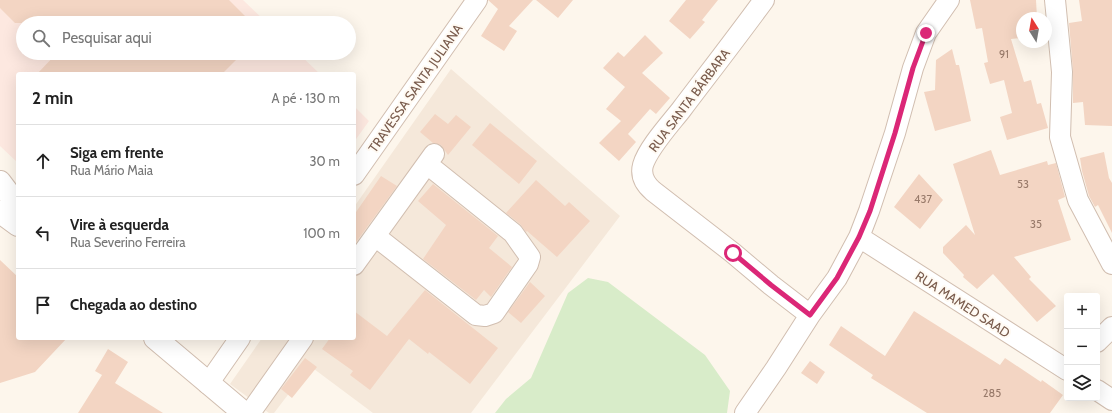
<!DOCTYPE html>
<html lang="pt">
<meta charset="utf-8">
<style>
:root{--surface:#fff;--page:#f6f6f6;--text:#222;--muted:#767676;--line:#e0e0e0}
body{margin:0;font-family:Cabin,sans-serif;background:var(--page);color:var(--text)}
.controls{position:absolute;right:12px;bottom:12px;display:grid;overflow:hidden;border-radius:4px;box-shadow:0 4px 16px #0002}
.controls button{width:36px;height:36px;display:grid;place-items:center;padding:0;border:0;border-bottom:1px solid var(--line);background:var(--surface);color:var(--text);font:20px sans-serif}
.compass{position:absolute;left:1016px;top:12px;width:36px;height:36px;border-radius:50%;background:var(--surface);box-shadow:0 4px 16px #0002;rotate:349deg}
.stop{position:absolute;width:12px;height:12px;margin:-9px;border:3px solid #db2777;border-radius:50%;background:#fff}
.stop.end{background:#db2777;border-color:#fff;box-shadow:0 1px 4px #0008}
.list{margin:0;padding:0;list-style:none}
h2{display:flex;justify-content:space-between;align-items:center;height:52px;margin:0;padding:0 16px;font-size:17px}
h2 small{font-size:13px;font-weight:400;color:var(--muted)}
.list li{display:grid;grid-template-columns:26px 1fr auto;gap:12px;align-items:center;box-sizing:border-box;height:72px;padding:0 16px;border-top:1px solid var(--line)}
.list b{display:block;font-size:15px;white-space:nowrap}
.list p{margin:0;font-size:13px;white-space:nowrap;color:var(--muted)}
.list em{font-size:13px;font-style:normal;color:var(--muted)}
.icon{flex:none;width:22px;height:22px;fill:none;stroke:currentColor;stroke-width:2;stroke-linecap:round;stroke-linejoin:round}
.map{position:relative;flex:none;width:1112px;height:413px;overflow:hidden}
.search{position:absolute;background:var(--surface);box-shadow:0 4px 16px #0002;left:16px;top:16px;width:340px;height:44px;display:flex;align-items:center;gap:10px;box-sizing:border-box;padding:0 14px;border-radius:22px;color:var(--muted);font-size:15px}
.panel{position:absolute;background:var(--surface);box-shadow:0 4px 16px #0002;left:16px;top:72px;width:340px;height:268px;border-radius:4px}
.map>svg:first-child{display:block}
.residential{fill:#f5e8da}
.commercial{fill:#fde8e0}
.green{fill:#d8ecc9}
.building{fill:#f3d5c3}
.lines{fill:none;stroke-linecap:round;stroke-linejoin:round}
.minor-casing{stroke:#d1beb0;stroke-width:22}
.tertiary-casing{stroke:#d1beb0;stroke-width:24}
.minor{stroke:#fff;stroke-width:20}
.tertiary{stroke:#fff;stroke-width:22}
.route{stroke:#db2777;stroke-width:5}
.labels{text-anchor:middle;stroke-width:4;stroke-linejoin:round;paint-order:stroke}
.number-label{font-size:11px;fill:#987a6a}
.street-label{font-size:13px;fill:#7a5c4d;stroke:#fffaf3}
</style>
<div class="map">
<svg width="1112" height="413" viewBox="0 0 1112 413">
<rect width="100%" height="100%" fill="#fdf6ec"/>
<path class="residential" d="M451,69L620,216L471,413H373L310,366L274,413H269L230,384L262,338H354V207Z"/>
<path class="commercial" d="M0,0H243L267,23H23V53H298L320,74H18V163L0,146Z
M354,106L369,121L354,142Z"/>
<path class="green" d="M588,278L608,282L705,355L730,391L727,413H495L506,399L531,378L568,293Z"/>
<path class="building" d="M0,0H229L252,23H15L0,8Z
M488,0H533L509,26L517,31L504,51L481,36L498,9Z
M536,0H573L558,18Z
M686,0H718L702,20L705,22L690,39L669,21Z
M970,0H1036L1037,18H1022V38L1011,39L1024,82L1031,80L1037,104L1041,103L1048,128L1007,140L1000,117L1012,113L1004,80L990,84L984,63L988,62L982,28L976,29Z
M1079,0H1112V126L1085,125L1083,102L1073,103V71L1069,23L1082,21Z
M645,35L663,53L642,73L670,98L656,114L650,109L628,134L636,142L619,161L599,143L621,121L606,109L625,87L603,68L618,52L624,57Z
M952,49L956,65H959L971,121L935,131L924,92L935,90L936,60Z
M57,53H243L222,74H37Z
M435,114L448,124L456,115L471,127L448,155L441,145L433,143L420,132Z
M490,123L537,161L519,184L472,145Z
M991,150L1000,175L1047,161L1048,165L1056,163L1065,197L1058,200L1071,240L1014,257L1031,277L1029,279L1056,306L1037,322L993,274L977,289L963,277L964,275L943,253V247L966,225L975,235L953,164Z
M1104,152L1109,178L1112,183V233L1098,205L1095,207L1089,196L1082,171L1080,158Z
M919,174L943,200L920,229L894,207Z
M381,176L397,186L354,245V215Z
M536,180L565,206L569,202L590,221L557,257L527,231L526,232L520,224L506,213Z
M433,184L498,236L489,248L512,267L491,297L484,290L476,300L423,259L446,225L418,201Z
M0,260L18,277V338H67L35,372L0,383Z
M530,282L545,296L521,323L508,312Z
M425,290L498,348L470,384L429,352L428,354L409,339L370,390L350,375L353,371L322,349L330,338H354V311L387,336Z
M914,311L1000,365L1005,358L1041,382L1042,380L1063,395L1050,413H927L871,378L873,375L829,345L841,326L885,356Z
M108,349L128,362L115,383L163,413H78L102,375L95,371Z
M305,358L317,367L292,398L281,389Z
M810,361L825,372L817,384L801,373Z"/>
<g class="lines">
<defs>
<path id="minor" d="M764,0C737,37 709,73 681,110C670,124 648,148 643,165C640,176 645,184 653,191L733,253L771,285L810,315
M1055,0L1062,72L1060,137L1078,200L1112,264
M354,175L477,0
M375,236L476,315L485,316L494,313L528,264L530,257L513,233L427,164
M859,237L1067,370
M354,265L434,154
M1097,342L1112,327
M208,384L240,338
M1097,390L1112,400
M250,413L303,338
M745,413L776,368L810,315L837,278L859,237L869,211L895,133L913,68L926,33L949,0"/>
<path id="tertiary" d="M0,182L18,206
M0,212L18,225
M155,338L244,413"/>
</defs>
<use href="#minor" class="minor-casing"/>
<use href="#tertiary" class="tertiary-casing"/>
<use href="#minor" class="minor"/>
<use href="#tertiary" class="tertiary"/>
</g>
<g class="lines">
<path class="route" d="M733,253L771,285L810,315L837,278L859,237L870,211L895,133L913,68L926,33"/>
</g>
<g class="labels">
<g class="number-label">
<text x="1004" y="58">91</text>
<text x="1023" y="188">53</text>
<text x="923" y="203">437</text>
<text x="1036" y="228">35</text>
<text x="992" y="397">285</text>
</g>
<g class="street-label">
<text transform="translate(415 88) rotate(-55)" y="5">TRAVESSA SANTA JULIANA</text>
<text transform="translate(689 100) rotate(-53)" y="5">RUA SANTA BÁRBARA</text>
<text transform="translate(963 304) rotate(33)" y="5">RUA MAMED SAAD</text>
</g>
</g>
</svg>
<div class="controls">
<button>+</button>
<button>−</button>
<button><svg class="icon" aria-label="layers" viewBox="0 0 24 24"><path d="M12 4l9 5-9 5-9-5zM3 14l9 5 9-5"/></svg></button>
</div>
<svg class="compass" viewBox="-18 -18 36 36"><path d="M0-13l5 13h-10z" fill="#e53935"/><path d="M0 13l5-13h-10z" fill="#767676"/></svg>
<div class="stop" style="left:733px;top:253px"></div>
<div class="stop end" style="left:926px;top:33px"></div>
<div class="search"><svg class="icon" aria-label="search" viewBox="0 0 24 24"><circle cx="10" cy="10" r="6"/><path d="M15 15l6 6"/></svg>Pesquisar aqui</div>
<section class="panel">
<h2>2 min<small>A pé · 130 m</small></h2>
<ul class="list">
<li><svg class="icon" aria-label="ahead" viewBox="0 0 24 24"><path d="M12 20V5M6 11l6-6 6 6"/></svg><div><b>Siga em frente</b><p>Rua Mário Maia</p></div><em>30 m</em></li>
<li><svg class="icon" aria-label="left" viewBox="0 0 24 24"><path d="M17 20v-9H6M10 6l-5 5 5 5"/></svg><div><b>Vire à esquerda</b><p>Rua Severino Ferreira</p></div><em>100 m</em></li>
<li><svg class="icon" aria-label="arrive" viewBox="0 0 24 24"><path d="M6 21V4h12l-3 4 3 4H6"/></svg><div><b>Chegada ao destino</b></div></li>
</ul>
</section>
</div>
